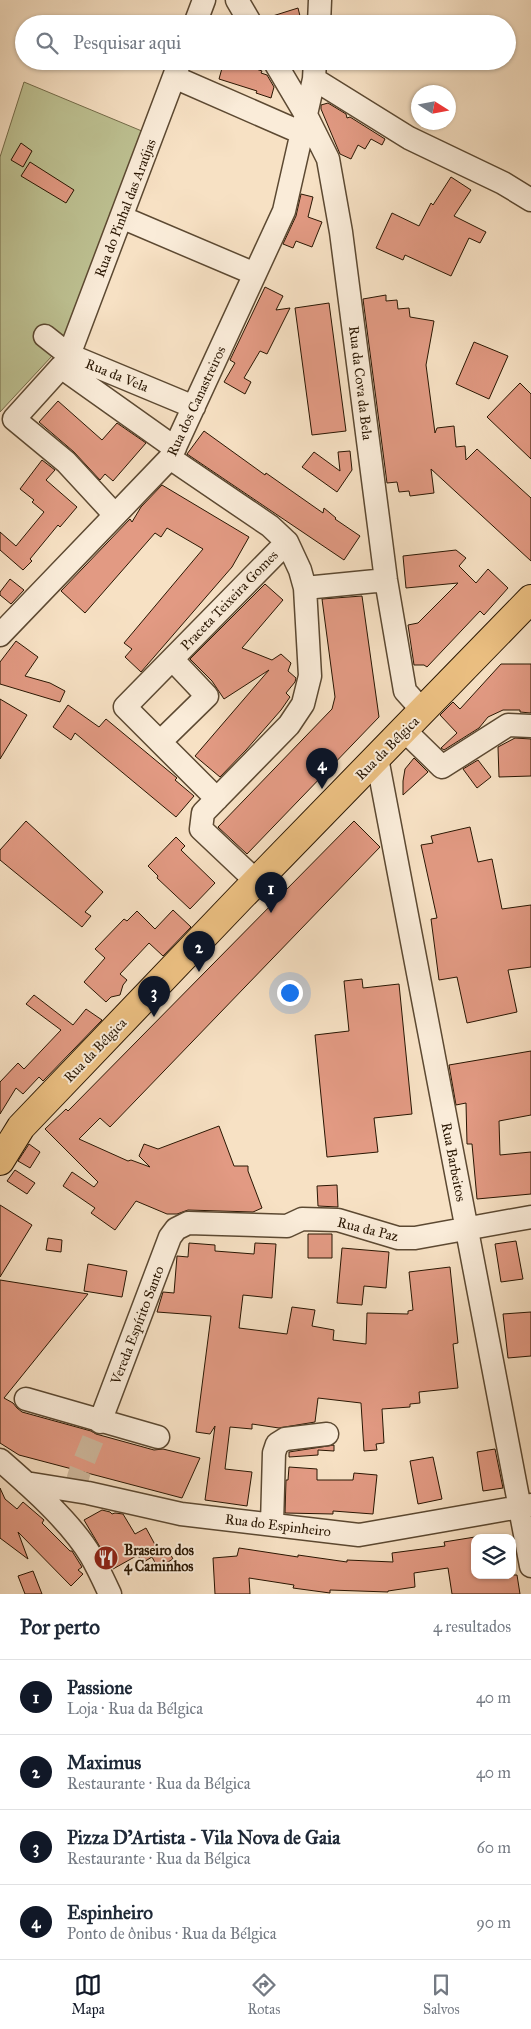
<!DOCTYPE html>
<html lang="pt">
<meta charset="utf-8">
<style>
:root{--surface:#fff;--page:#f6f6f7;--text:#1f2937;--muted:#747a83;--line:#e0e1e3;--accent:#111827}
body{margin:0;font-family:"IM FELL Great Primer",serif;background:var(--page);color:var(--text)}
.controls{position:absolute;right:15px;bottom:15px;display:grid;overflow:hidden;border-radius:10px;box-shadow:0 1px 4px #0004}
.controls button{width:45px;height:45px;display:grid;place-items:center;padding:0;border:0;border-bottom:1px solid var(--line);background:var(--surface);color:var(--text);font:25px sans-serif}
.compass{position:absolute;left:411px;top:85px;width:45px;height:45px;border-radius:50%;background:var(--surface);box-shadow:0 1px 4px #0004;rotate:101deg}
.you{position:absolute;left:289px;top:992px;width:18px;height:18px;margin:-12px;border:4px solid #fff;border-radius:50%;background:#1a73e8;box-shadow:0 0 0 8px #1a73e833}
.badge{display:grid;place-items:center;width:32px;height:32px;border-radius:50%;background:var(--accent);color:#fff;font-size:16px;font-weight:700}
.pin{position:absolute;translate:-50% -41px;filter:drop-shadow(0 1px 2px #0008)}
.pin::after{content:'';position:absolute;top:26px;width:18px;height:15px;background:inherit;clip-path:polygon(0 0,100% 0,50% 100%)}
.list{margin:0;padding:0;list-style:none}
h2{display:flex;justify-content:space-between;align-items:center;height:65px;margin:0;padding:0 20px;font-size:21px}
h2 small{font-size:16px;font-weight:400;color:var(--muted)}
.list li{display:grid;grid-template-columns:32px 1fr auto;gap:15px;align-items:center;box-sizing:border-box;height:75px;padding:0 20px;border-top:1px solid var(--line)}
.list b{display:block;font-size:19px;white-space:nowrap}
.list p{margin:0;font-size:16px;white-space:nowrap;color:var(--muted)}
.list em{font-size:16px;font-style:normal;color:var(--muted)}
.icon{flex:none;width:28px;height:28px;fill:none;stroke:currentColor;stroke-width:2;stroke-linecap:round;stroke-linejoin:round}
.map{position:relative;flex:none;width:531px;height:1594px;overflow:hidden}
.search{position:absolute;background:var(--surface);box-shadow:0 1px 4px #0004;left:15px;right:15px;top:15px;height:55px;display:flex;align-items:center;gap:12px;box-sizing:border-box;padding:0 18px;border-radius:28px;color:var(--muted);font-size:19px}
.sheet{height:365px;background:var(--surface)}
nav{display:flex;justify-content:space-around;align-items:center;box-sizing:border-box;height:70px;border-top:1px solid var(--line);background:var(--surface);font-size:14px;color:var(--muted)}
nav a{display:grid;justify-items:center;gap:2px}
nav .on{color:var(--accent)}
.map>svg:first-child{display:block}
.green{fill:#bec293;stroke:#746c4a}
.building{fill:#e29a83;stroke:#291602}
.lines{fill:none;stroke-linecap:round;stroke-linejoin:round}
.minor-tunnel{stroke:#ceb89d;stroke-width:22;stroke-dasharray:22 11;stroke-linecap:butt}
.minor-casing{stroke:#5c4932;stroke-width:25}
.major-casing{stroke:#291602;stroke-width:30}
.minor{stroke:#faecd9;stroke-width:22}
.major{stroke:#ecc082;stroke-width:28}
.labels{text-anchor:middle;stroke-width:4;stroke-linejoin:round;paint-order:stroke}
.street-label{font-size:14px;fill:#291602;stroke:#faecd9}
.poi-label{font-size:14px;font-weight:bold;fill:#291602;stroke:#faecd9;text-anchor:start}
</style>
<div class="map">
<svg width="531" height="1594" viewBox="0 0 531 1594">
<rect width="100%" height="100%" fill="#f7e1c4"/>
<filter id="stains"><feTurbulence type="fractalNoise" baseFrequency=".004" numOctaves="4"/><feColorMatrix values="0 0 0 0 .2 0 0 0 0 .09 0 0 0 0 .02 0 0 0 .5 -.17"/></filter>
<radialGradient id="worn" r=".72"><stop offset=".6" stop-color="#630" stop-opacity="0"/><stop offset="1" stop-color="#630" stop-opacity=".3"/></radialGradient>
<path class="green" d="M24,82L149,134L128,232L78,351L65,342L0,412V157Z"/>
<path class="building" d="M298,8L302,24H264L263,19Z
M224,61H232L262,71L261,73L267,75L274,87L271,98L256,93L257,91L219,79Z
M328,103L346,114L347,118L350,117L385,139L382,145L371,139L365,149L358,145L351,159L340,154L321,109V105Z
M21,143L32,151L23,167L11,160Z
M30,162L74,190L66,203L21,176Z
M451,177L471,190L454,216L486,232L480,243L469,238L451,276L405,255L403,260L376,248L392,213L419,226L431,203L433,205Z
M301,194L313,197L308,217L322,222L312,247L296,241L293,248L283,244L296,216Z
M265,287L283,296L276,310L290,308L267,354L260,351L244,378L251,382L245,394L224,382L235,363L230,360Z
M386,295V301L397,300L398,309L409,308L410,317L434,321L426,365L435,433L437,428L454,426L456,447L465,446L466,460L477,449L531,498V561L431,469L434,493L410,496L409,491L399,492L397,482L387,483L363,299Z
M329,303L346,431L312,435L295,308Z
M474,342L508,356L489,399L456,384Z
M520,383L531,394V459L487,417Z
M58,401L102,440L117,423L146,443L113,481L105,474L100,480L74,452L39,422Z
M204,431L265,475L266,473L323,513L324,508L336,518L335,519L360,536L344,560L187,454Z
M350,451L352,470L337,492L302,467L314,452L340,471L338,452Z
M42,460L55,470L46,480L77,507L60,527L58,525L30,559L32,561L23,570L0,550V532L16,546L44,512L32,502L34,500L20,489Z
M162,485L249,537L232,567L141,672L125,657L132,649L124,643L203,549L167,528L161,537L155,533L85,613L61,591L130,519L132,522L141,507Z
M456,550L466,558L459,566L476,583L488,569L508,588L484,615L480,611L427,667L424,665H414L408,625L418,623L458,583L406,588L403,556Z
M10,579L24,590L11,604L0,595V592Z
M265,584L283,600L242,648L272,660L281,654L291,663L288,671L296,678L295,682L286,693L290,697L281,710L246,750L220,777L195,756L269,670L224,699L212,681L190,659Z
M362,596L379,717L247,854L218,827L332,709L335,697L322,599Z
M16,641L38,657L25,676L50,683L65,691L60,702L0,684V662Z
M501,664H531V713L520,712V710H503L488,717L479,728L444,750L441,748L457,733L440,715L453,702L460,709Z
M0,699L27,715L0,759Z
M68,705L99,727L106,719L177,778L175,780L194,796L176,817L75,733L71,740L53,727Z
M515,738L531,739V776L499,777L498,747Z
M414,758L428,772L403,795V781L405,769Z
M478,760L491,777L477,788L463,769Z
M26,821L103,892L85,912L91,916L82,927L0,860V850Z
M354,821L380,847L110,1127L100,1118L79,1139L128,1161L131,1160L150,1167L139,1156L144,1144L158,1149L219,1126L234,1166H248V1171L262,1208L253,1212L188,1210L177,1214H167L136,1201L115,1230L91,1213L95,1208L63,1186L72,1172L94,1187L98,1182L45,1129L66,1109L68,1111Z
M470,827L478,862L492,859L502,909L531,905V967L508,970L517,1012L467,1023L457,977L439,980L431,919L437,918L421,845L433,843L431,836Z
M176,837L185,846L181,850L215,883L190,909L157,878L158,876L148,866Z
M173,910L191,927L163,956L149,943L120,974L127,980L123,985L120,995L111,997L106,1002L84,982L105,958L95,949L124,919L127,921L137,911L155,929Z
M362,979L363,988L399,984L412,1114L374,1118L378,1152L327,1157L315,1035L349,1031L344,981Z
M34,995L73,1025L86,1009L102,1020L43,1081L39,1077L23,1094L16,1088L0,1114V1082L18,1063L24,1069L61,1030L26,1004Z
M531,1051V1115L499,1121L500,1155L531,1152V1194L477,1199L472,1144H467L466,1103L456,1105L449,1065Z
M29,1144L40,1152L30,1168L18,1161Z
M15,1170L35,1183L27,1194L7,1181Z
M337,1185L338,1207L318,1206L317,1186Z
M0,1205L32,1225L0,1277Z
M308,1234H332V1258H308Z
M48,1238L62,1240L61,1252L46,1250Z
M516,1241L523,1279L501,1282L495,1244Z
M189,1243L215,1245V1251L254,1254L255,1243L276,1244L272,1298L243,1295L239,1328L287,1334L292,1307L315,1310L312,1326L334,1330L333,1340L366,1344L367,1313L408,1314V1311L413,1310L409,1272L450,1267L458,1343L453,1344L458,1388L419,1392L420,1403L410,1404V1407L382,1409L384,1443L376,1444L377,1450L364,1451L361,1403L318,1398L315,1422L279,1428L252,1424V1429L230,1427L225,1469L252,1472L247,1506L205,1500L215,1426L210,1434L196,1432L211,1316L157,1312L163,1292L174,1293L177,1256L188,1257Z
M342,1248L389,1252L386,1288L364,1286L362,1305L337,1303Z
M88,1264L127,1271L122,1297L84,1291Z
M0,1280L88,1294L4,1398L13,1403L17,1408L22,1412L91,1431L96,1434L154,1450L163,1449L200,1458L182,1498L19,1455L0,1443Z
M531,1312V1356L508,1358L503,1314Z
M334,1445V1451L318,1450V1455L289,1457V1452Z
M495,1449L503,1488L483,1491L477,1452Z
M433,1457L442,1499L418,1504L410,1461Z
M289,1467L317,1469V1480H353L354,1473L377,1475L373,1514L333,1511V1514L285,1513L286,1480H288Z
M0,1488L5,1499L17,1509L23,1502L44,1520L42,1523L70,1551H72L82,1567L78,1570L83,1574L71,1586L18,1532L28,1559L0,1538Z
M102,1510L110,1512L112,1514L115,1513L123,1514L135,1534L146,1528L159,1552L167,1548L173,1559L158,1568L152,1557L142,1563L138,1555L113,1569L84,1520Z
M475,1537V1575H517L520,1594H452L448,1568L414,1573L415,1587L388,1591V1592L330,1590V1593L293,1588L294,1585L249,1578L250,1594H215L213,1558L237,1556L239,1548L298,1557V1555L347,1562V1560L393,1562L392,1553L445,1546L444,1542Z
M33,1571L42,1594H25L18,1576Z"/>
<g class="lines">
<path class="minor-tunnel" d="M74,1491L80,1471L100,1422"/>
<defs>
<path id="minor" d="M237,0L251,24
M195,24L204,0
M319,24L320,0
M274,61L306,115L328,159L341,232L386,580L405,691L423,711
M174,77L302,133
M314,79L409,138L503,183L531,200
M121,217L255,274
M45,336L69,355L194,407
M69,355L180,61
M170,458L270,526L287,542L300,570L305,588L310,676L303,704L289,725L203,813L201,829L256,881
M115,515L66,462L14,419L61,367L175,448
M305,588L386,580
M0,635L170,458L284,211L314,79L315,61
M404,730L442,767L508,725L531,726
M160,742L207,696L172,659
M377,758L531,1566
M217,799L125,707L287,542
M26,1399L158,1437
M100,1422L170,1237L176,1229L188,1223L287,1226L302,1219L338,1220L398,1238H415L531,1217
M0,1460C30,1486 71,1522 91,1556C98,1568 104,1581 110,1594
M26,1483L88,1493L181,1514L359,1535L531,1505
M272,1524L274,1453L277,1444L285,1439L327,1434"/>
<path id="major" d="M0,1161L21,1127L241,897L531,599"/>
</defs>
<use href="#minor" class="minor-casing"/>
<use href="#major" class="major-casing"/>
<use href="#minor" class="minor"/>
<use href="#major" class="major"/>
</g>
<defs>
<symbol id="restaurant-disc" viewBox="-11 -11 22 22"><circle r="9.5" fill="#8f2418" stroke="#faecd9"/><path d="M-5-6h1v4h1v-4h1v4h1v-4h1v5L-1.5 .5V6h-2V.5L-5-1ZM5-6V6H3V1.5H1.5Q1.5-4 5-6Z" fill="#fff"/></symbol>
</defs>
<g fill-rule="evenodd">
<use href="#restaurant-disc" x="92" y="1544" width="28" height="28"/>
</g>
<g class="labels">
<g class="street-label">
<text transform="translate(125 208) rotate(-69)" y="5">Rua do Pinhal das Araújas</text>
<text transform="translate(117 375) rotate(22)" y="5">Rua da Vela</text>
<text transform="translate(361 383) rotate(83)" y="5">Rua da Cova da Bela</text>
<text transform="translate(196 401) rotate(-65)" y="5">Rua dos Canastreiros</text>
<text transform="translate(229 600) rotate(-46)" y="5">Praceta Teixeira Gomes</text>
<text transform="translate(387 748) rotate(-45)" y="5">Rua da Bélgica</text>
<text transform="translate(95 1050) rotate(-46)" y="5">Rua da Bélgica</text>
<text transform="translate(454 1162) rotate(79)" y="5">Rua Barbeitos</text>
<text transform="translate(368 1229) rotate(14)" y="5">Rua da Paz</text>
<text transform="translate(137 1325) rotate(-69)" y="5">Vereda Espírito Santo</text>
<text transform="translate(278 1525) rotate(7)" y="5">Rua do Espinheiro</text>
</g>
<g class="poi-label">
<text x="124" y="1555">Braseiro dos<tspan x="124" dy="16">4 Caminhos</tspan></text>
</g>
</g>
<rect width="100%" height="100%" filter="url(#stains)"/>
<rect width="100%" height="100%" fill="url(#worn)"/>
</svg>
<div class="controls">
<button><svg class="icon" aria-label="layers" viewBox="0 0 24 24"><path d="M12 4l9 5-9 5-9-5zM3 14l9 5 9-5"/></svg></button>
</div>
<svg class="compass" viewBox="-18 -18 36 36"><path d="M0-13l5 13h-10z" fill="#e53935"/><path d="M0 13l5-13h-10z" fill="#747a83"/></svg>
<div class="you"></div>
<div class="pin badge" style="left:271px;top:913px">1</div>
<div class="pin badge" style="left:199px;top:972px">2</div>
<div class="pin badge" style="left:154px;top:1017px">3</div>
<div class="pin badge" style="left:322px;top:789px">4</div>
<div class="search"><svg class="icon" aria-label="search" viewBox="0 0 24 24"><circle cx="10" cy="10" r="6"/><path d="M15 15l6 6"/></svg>Pesquisar aqui</div>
</div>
<section class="sheet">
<h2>Por perto<small>4 resultados</small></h2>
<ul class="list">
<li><span class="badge">1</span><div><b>Passione</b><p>Loja · Rua da Bélgica</p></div><em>40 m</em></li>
<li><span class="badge">2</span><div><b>Maximus</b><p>Restaurante · Rua da Bélgica</p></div><em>40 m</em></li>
<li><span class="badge">3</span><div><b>Pizza D'Artista - Vila Nova de Gaia</b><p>Restaurante · Rua da Bélgica</p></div><em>60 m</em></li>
<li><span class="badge">4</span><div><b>Espinheiro</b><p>Ponto de ônibus · Rua da Bélgica</p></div><em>90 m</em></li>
</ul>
</section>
<nav>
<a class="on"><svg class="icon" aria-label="map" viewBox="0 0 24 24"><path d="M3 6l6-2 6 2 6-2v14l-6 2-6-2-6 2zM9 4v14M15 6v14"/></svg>Mapa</a>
<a><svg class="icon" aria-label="directions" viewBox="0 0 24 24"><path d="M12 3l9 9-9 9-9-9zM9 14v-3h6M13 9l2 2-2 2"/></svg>Rotas</a>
<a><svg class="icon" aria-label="saved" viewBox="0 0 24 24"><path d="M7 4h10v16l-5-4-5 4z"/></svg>Salvos</a>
</nav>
